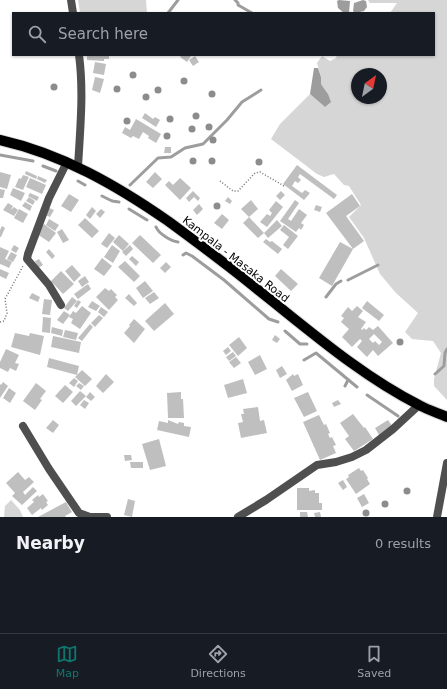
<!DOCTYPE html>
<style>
:root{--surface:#171b24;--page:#20242c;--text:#f1f3f6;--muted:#9ea1a6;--line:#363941;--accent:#0f766e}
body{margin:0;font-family:"DejaVu Sans",sans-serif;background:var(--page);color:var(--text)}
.compass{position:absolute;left:351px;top:68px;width:36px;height:36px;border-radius:50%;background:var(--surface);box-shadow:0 1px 3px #0004;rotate:33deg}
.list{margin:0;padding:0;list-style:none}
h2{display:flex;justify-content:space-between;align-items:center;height:52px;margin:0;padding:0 16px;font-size:17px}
h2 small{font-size:13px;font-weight:400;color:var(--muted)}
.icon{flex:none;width:22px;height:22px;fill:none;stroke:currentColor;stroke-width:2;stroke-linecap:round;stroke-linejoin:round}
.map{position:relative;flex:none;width:447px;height:517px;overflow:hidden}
.search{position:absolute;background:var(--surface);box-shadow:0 1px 3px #0004;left:12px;right:12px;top:12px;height:44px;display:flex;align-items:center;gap:10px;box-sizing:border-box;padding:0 14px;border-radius:0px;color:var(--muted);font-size:15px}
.sheet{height:116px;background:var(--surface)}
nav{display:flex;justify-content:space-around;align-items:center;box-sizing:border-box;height:56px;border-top:1px solid var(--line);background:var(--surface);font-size:11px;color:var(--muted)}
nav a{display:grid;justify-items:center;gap:2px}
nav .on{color:var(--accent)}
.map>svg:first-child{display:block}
.green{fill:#d6d6d6;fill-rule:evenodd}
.water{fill:#9d9d9d}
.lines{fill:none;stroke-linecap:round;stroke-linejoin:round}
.stream{stroke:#9d9d9d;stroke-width:3}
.building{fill:#bfbfbf;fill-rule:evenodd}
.primary-casing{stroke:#dbdbdb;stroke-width:12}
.path{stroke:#717171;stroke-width:1.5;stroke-dasharray:1 2;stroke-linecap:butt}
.minor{stroke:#4f4f4f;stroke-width:8}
.primary{stroke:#000;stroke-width:10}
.tree{fill:#8c8c8c}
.labels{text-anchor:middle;stroke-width:4;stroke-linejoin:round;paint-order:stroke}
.street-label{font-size:11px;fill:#000;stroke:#fff}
</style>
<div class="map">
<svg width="447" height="517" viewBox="0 0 447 517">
<rect width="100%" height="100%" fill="#fff"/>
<path class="green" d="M78,0H146L147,13H80Z
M368,0H447V400L434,386V379L441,353L433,341L412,339L405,332L418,313L396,293L380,274L364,238L349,217L361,205L349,186L344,185L334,174L324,177L317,174L271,139L280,124L310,94L325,107L328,94L321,84V77L317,63L322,56L330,61L336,58L337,55H434V13H390L397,3H370ZM357,74H381V98H357Z
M11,500L20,510L23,517H4L5,506Z"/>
<path class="water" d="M339,0L350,1L349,13H344L338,8L337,1Z
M363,0L366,1L367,7L364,11L355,13L353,11L354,3Z
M314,68H318L321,77V84L328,94L331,102L325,107L310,94Z"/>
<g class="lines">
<path class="stream" d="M235,0L238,3V5L252,13
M168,13L178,0
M0,155L33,161
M43,166L56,171
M78,181L85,185
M130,185L158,158L171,157L185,148L203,144L227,120L242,102L261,90
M102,196L112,201L119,202
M129,209L147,220
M156,227C159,234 171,241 178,242
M183,255L186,253L192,256L224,280L269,319L278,322
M348,280L378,265
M326,297L336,284L341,281
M285,331L300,344H307
M304,360L316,353L357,387
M435,374L444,366L445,353L447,349
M345,386L348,380
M367,395L398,416"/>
</g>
<path class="building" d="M87,55H104L109,56V59H104V61L87,60Z
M182,55H190L191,56L187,62L180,57Z
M195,56L199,62L193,66L189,60Z
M95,62L106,64L104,75L93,73Z
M95,77L104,79L100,93L92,90Z
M145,113L153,119L155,117L160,120L156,127L142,118Z
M136,119L161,134L156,143L148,138L149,136L143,132L139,139L133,136L131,138L122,133L125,127L130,130Z
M165,147H171V153H164Z
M297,165L337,195L334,199L300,174L298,177L301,180L298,183L295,181L292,186L302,193L305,190L310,193L304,200L283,184Z
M26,171L37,176L36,179L25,174Z
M0,172L11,175L7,189L0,187Z
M155,172L162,179L153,188L146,182Z
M23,175L29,177L27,181L23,179L27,181L23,190L15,187L19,178L21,179Z
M38,176L47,180L45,183L37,179Z
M30,178L46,185L42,194L26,187Z
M180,178L191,188L180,200L165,185L169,181L173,185Z
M13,188L25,193L21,201L10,195Z
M0,189L5,190L3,198H0Z
M193,191L200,198L198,201L194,197L189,202L186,198Z
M281,191L285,195L280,200L276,196Z
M30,193L39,197L37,201L28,196Z
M69,194L79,200L71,212L61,206Z
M352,194L360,206L346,216L364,241L353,249L332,286L319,278L340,242L353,249L326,213Z
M29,197L35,201L33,205L26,201Z
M228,197L232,201L230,204L225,201Z
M251,200L258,209L249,217L241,209Z
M295,200L299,203L288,219L291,221L299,209L307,215L301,223L304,225L301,230L299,228L296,232L280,221Z
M276,201L283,207L267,227L260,222L267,214L270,216L272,213L269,210Z
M25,202L32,206L30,211L22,206Z
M8,203L13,206L11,210L14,207L18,210L14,216L3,210Z
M199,204L203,209L197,215L193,210Z
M316,205L322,207L320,212L314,210Z
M47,207L54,210L50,217L43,214Z
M92,207L96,211L90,219L86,215Z
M19,209L28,214L23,223L14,218Z
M101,209L105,212L100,218L96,214Z
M222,214L229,220L222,229L214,223Z
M249,217L264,233L258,238L243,223Z
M85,218L99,231L92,238L78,225Z
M49,219L59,225L55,231L46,225Z
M277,220L282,226L268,238L264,233Z
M44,224L56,233L49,242L37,234Z
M284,225L298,236L288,249L283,245L289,237L280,230Z
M2,226L5,228L1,237H0V230Z
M62,229L69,240L63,243L57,232Z
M109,233L115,238L107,248L101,244Z
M119,235L129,244L123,251L113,242Z
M140,235L161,255L153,263L132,243Z
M266,239L270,242L272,241L282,249L278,254L263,242Z
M14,245L19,248L16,253L11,250Z
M112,245L120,251L113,263L104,257Z
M130,245L133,249L126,256L122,252Z
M0,247L9,251L5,259L8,260L5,266L0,264Z
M49,249L55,256L52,259L46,252Z
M11,252L17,255L13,262L7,259Z
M132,256L139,262L136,266L129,259Z
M102,258L112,266L104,276L94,269Z
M39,259L43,265L38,268L35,261Z
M8,260L12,262L9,268L5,266Z
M125,261L140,276L134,282L118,267Z
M166,262L171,267L165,273L160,268Z
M72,265L81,275L74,282L65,271Z
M0,269L9,273L6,279L0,276Z
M281,269L298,284L291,291L275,276Z
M61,271L74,284L63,294L51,281Z
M85,276L89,282L82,287L78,281Z
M145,281L153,291L143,298L136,288Z
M88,284L91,289L78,299L74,294Z
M105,288L109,291L111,289L117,295L115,297L118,300L109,310L96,297Z
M154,292L159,298L150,304L145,298Z
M32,293L40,297L38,302L29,298Z
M129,294L137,303L134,306L125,298Z
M72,297L77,301L68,311L64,308Z
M44,299L52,300L50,315L42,314Z
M78,300L81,302L77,308L74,306Z
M92,301L100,306L96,311L88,307Z
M367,301L384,315L379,321L362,308Z
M165,303L174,314L154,331L145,321Z
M82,306L91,313L80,329L71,323L73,319L69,317L73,311L76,313Z
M357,306L363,311L358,317L366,322L361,329L362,330L364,328L366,330L369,327L373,330L378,326L393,343L378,356L373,350L367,357L357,347L362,341L360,339L352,347L342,337L349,329L341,322L344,318L341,316L348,307L352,311ZM374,334L382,342L379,345L375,341L373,343L369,339Z
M101,307L108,312L104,317L98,312Z
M64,311L70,315L63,324L57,320Z
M99,315L103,318L95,327L91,323Z
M43,317L51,318L50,333L42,332Z
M134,319L145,329L134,343L124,333L130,326L129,325Z
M90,324L93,327L82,341L78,338Z
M52,327L63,330L62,336L51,333Z
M65,330L78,333L76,340L63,337Z
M15,333L29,336L30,333L44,336L40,355L11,347Z
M275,335L280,339L277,343L272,340Z
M53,336L81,342L79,353L51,347Z
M239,337L247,348L238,356L229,345Z
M228,347L231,351L226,355L223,351Z
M6,349L19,355L15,363L19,364L16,371L10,368L8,372L0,368V362Z
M233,352L236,356L229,361L226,357Z
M260,355L267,369L255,375L248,362Z
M236,357L241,363L234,368L229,362Z
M49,358L79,366L77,375L47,367Z
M282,366L287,374L280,378L276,370Z
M82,370L92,379L85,386L75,377Z
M106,374L114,382L103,393L96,386Z
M293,374L294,376L298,374L303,385L292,391L286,380Z
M74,378L78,381L74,387L69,383Z
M243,379L247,393L228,398L224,385Z
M3,382L8,386L0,398V384L1,385Z
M36,383L46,391L40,399L42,400L35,410L23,401Z
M79,383L84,386L81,390L76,386Z
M65,385L73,392L63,403L55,396Z
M9,388L16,393L10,403L3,398Z
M80,391L86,396L76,406L71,401Z
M90,392L95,397L91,401L86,397Z
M181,392V399H183L184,418H168L167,393Z
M308,392L317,411L304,417L294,398Z
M84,400L89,403L85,409L80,405Z
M338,400L341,404L334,407L332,403Z
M258,407L260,421L264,420L267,433L241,438L238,423L243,422L241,414H244L243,409Z
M353,414L364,428L365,427L373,439L354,451L345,439L349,436L340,423Z
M319,415L324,425L326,424L330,433L328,434L330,438L332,437L336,445L333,446L336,453L320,460L303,422Z
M53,420L59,425L53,433L46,428Z
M168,420L178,424L179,422L184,423V426L191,427L189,437L157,430L159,421L168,423Z
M388,420L392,426L379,435L375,428Z
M159,439L166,466L150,470L142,444Z
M124,455H131L132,460L125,461Z
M130,462H143V468H131Z
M359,468L361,471L363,470L368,478L367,479L370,484L356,494L346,479L349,477L348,475Z
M18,472L25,480L29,477L34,482L23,492L25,495L33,487L37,491L22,505L12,496L15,493L6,483Z
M343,480L347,487L343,490L338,483Z
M297,488H309V491L315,490V493H319V503H322V510H297Z
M43,494L48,501L46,502L48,505L42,510L41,508L32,515L27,508L34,502L32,500L38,495L39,497Z
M364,494L369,503L362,507L357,498Z
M128,499L135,501L132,517L124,515Z
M66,502L72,512L65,516L66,517H38Z
M300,512H307L308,517H300Z
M320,512L321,517H315L314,513Z"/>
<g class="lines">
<defs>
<path id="primary" d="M0,140C62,154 116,185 168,221C198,243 228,265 257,289C309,330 360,375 419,405C428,410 438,413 447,417"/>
</defs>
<use href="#primary" class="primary-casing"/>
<path class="path" d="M220,181L233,191H238L255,173L260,172L284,186
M0,322L4,321L7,313L5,299L23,266"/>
<path class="minor" d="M71,0L73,13
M78,167C80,130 84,92 79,55
M61,305L49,285L27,259L28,254L49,198L67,162
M23,426L49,469L79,513L90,517H107
M238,517L266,500L317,465L336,462L352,457L366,450L393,429L419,405
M437,517L447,463"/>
<use href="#primary" class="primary"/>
</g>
<g class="tree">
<circle cx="133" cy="75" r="3.5"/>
<circle cx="184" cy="81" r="3.5"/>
<circle cx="54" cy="87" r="3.5"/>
<circle cx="117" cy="89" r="3.5"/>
<circle cx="158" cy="90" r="3.5"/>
<circle cx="212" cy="94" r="3.5"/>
<circle cx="146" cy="97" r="3.5"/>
<circle cx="196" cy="116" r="3.5"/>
<circle cx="170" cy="119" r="3.5"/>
<circle cx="127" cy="121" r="3.5"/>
<circle cx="209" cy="127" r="3.5"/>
<circle cx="192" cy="129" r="3.5"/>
<circle cx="167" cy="136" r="3.5"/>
<circle cx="213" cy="140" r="3.5"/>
<circle cx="193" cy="161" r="3.5"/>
<circle cx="212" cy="161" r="3.5"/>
<circle cx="259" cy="162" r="3.5"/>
<circle cx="217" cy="206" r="3.5"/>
<circle cx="400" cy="342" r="3.5"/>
<circle cx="407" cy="491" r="3.5"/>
<circle cx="385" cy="504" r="3.5"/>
<circle cx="366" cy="513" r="3.5"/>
</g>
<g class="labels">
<g class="street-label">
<text transform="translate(236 259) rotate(38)" y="4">Kampala - Masaka Road</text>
</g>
</g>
</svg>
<svg class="compass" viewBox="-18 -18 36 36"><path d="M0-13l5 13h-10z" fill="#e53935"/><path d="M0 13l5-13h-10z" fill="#9ea1a6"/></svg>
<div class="search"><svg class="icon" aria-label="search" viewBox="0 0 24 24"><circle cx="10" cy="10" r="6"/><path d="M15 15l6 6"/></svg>Search here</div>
</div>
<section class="sheet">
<h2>Nearby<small>0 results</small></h2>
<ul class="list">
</ul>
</section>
<nav>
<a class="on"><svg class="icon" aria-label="map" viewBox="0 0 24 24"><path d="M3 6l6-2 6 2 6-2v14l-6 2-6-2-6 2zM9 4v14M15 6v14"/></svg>Map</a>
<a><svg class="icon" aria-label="directions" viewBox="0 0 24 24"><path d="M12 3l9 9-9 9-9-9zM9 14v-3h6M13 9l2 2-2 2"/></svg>Directions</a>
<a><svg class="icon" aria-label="saved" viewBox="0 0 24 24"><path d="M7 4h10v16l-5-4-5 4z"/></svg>Saved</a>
</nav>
